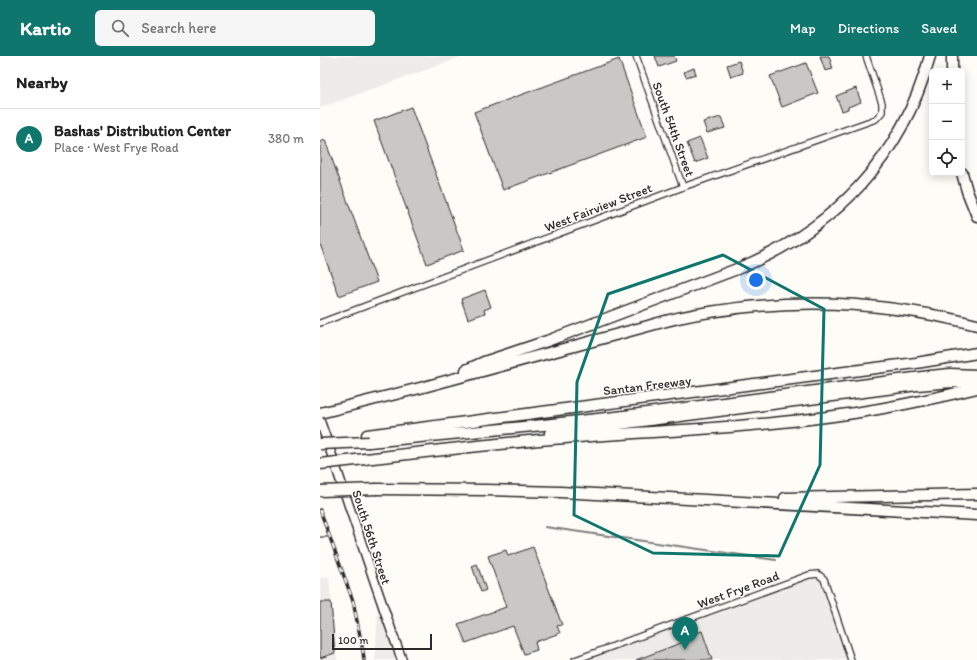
<!DOCTYPE html>
<meta charset="utf-8">
<style>
:root{--surface:#fff;--page:#f6f6f6;--text:#222;--muted:#767676;--line:#e0e0e0;--accent:#0f766e}
body{margin:0;font-family:Itim,sans-serif;background:var(--page);color:var(--text)}
.controls{position:absolute;right:12px;top:12px;display:grid;overflow:hidden;border-radius:6px;box-shadow:0 2px 10px #0003}
.controls button{width:36px;height:36px;display:grid;place-items:center;padding:0;border:0;border-bottom:1px solid var(--line);background:var(--surface);color:var(--text);font:20px sans-serif}
.scale{position:absolute;left:12px;bottom:10px;width:100px;box-sizing:border-box;padding-left:4px;border:2px solid #2b2b2b;border-top:0;font-size:11px;line-height:14px;white-space:nowrap;color:#2b2b2b;-webkit-text-stroke:3px #fdfcf7;paint-order:stroke}
.you{position:absolute;left:436px;top:224px;width:14px;height:14px;margin:-10px;border:3px solid #fff;border-radius:50%;background:#1a73e8;box-shadow:0 0 0 6px #1a73e833}
.badge{display:grid;place-items:center;width:26px;height:26px;border-radius:50%;background:var(--accent);color:#fff;font-size:13px;font-weight:700}
.pin{position:absolute;translate:-50% -33px;filter:drop-shadow(0 1px 2px #0008)}
.pin::after{content:'';position:absolute;top:21px;width:14px;height:12px;background:inherit;clip-path:polygon(0 0,100% 0,50% 100%)}
.list{margin:0;padding:0;list-style:none}
h2{display:flex;justify-content:space-between;align-items:center;height:52px;margin:0;padding:0 16px;font-size:17px}
h2 small{font-size:13px;font-weight:400;color:var(--muted)}
.list li{display:grid;grid-template-columns:26px 1fr auto;gap:12px;align-items:center;box-sizing:border-box;height:60px;padding:0 16px;border-top:1px solid var(--line)}
.list b{display:block;font-size:15px;white-space:nowrap}
.list p{margin:0;font-size:13px;white-space:nowrap;color:var(--muted)}
.list em{font-size:13px;font-style:normal;color:var(--muted)}
.icon{flex:none;width:22px;height:22px;fill:none;stroke:currentColor;stroke-width:2;stroke-linecap:round;stroke-linejoin:round}
.map{position:relative;flex:none;width:657px;height:604px;overflow:hidden}
header{display:flex;align-items:center;gap:24px;box-sizing:border-box;height:56px;padding:0 20px;background:var(--accent);color:#fff}
header strong{font-size:19px}
nav{display:flex;gap:22px;margin-inline-start:auto;font-size:14px}
.search{width:280px;height:36px;background:var(--page);display:flex;align-items:center;gap:10px;box-sizing:border-box;padding:0 14px;border-radius:6px;color:var(--muted);font-size:15px}
main{display:flex}
aside{flex:1;background:var(--surface)}
.map>svg:first-child{display:block}
.built{fill:#edece8}
.lines{fill:none;stroke-linecap:round;stroke-linejoin:round}
.stream{stroke:#7e7d7b;stroke-width:2}
.building{fill:#c9c8c4;stroke:#2b2b2b}
.minor-casing{stroke:#2b2b2b;stroke-width:8}
.secondary-casing{stroke:#2b2b2b;stroke-width:11}
.motorway-casing{stroke:#2b2b2b;stroke-width:13}
.minor{stroke:#fdfcf7;stroke-width:5.5}
.secondary{stroke:#fdfcf7;stroke-width:8}
.motorway{stroke:#fdfcf7;stroke-width:10}
.rail-casing{stroke:#2b2b2b;stroke-width:3.5}
.rail{stroke:#fdfcf7;stroke-width:2;stroke-dasharray:6;stroke-linecap:butt}
.motorway-bridge-casing{stroke:#2b2b2b;stroke-width:13;stroke-linecap:butt}
.motorway-bridge{stroke:#fdfcf7;stroke-width:10}
.marked{fill:none;stroke:#0f766e;stroke-width:3;stroke-linejoin:round}
.labels{text-anchor:middle;stroke-width:3;stroke-linejoin:round;paint-order:stroke}
.street-label{font-size:13px;fill:#2b2b2b;stroke:#fdfcf7}
</style>
<header>
<strong>Kartio</strong>
<div class="search"><svg class="icon" aria-label="search" viewBox="0 0 24 24"><circle cx="10" cy="10" r="6"/><path d="M15 15l6 6"/></svg>Search here</div>
<nav><a>Map</a><a>Directions</a><a>Saved</a></nav>
</header>
<main>
<aside>
<h2>Nearby<small></small></h2>
<ul class="list">
<li><span class="badge">A</span><div><b>Bashas' Distribution Center</b><p>Place · West Frye Road</p></div><em>380 m</em></li>
</ul>
</aside>
<div class="map">
<svg width="657" height="604" viewBox="0 0 657 604">
<rect width="100%" height="100%" fill="#fdfcf7"/>
<filter id="ink" filterUnits="userSpaceOnUse"><feTurbulence type="fractalNoise" baseFrequency=".025" numOctaves="2"/><feDisplacementMap in="SourceGraphic" scale="8" xChannelSelector="R" yChannelSelector="G"/><feConvolveMatrix kernelMatrix="1 2 1 2 8 2 1 2 1" color-interpolation-filters="sRGB"/></filter>
<g filter="url(#ink)">
<path class="built" d="M0,0H144L0,52Z
M498,518L504,523L531,604H256Z
M0,522H9L17,604H0Z
M59,538L82,604H55Z"/>
<g class="lines">
<path class="stream" d="M225,471L456,504
M0,481H7"/>
</g>
<path class="building" d="M335,0H354L356,5L339,11Z
M500,0H509L513,13L505,15Z
M299,3L327,81L183,134L154,56Z
M419,5L423,17L411,21L407,9Z
M486,7L498,37L462,51L450,20Z
M374,12L376,18L366,21L364,16Z
M536,32L541,46L528,51V53L522,55L516,40Z
M91,51L144,194L107,208L54,65Z
M401,61L405,72L387,77L383,66Z
M380,82L388,102L375,107L367,87Z
M5,84L57,226L19,240L0,188V86Z
M165,234L171,251L164,254L165,257L148,263L141,243Z
M213,491L242,569L237,570L240,577L215,586L217,594L204,598L193,570L146,587L138,568L186,551L168,500L186,494L188,500Z
M157,508L166,534L161,536L152,510Z
M0,546H11L15,597L0,602Z
M382,575L392,604H316L366,585L365,581Z"/>
<g class="lines">
<defs>
<path id="minor" d="M316,0L363,131
M0,267L363,131L556,63L562,56V47L546,0
M255,604L489,519L498,518L504,523L531,604"/>
<path id="secondary" d="M0,365C28,444 53,525 82,604"/>
<path id="motorway" d="M632,15V0
M642,117L647,135L657,160
M146,314L164,306L227,285L417,213C514,174 582,102 610,0
M0,357L100,332L328,270C348,264 369,259 390,256C480,241 569,246 657,269
M230,377L597,329L632,326L657,327
M47,379L548,313L596,307L657,297
M49,386L223,369L296,361L610,320L630,318L657,319
M45,403C112,395 178,387 245,382C317,376 390,374 462,366C527,360 593,348 657,332
M57,433L166,434L240,436L657,459
M465,442L657,438"/>
</defs>
<use href="#minor" class="minor-casing"/>
<use href="#secondary" class="secondary-casing"/>
<use href="#motorway" class="motorway-casing"/>
<use href="#minor" class="minor"/>
<use href="#secondary" class="secondary"/>
<use href="#motorway" class="motorway"/>
<defs>
<path id="rail" d="M0,454L33,545L43,595L44,604"/>
</defs>
<use href="#rail" class="rail-casing"/>
<use href="#rail" class="rail"/>
<defs>
<path id="motorway-bridge" d="M0,388L49,386
M0,408L45,403
M0,435L57,433"/>
</defs>
<use href="#motorway-bridge" class="motorway-bridge-casing"/>
<use href="#motorway-bridge" class="motorway-bridge"/>
</g>
</g>
<path class="marked" d="M403,199L504,253L500,409L459,500L333,497L254,459L257,326L288,238Z"/>
<g class="labels">
<g class="street-label">
<text transform="translate(354 73) rotate(70)" y="5">South 54th Street</text>
<text transform="translate(278 151) rotate(-21)" y="5">West Fairview Street</text>
<text transform="translate(327 329) rotate(-7)" y="5">Santan Freeway</text>
<text transform="translate(52 481) rotate(72)" y="5">South 56th Street</text>
<text transform="translate(418 533) rotate(-20)" y="5">West Frye Road</text>
</g>
</g>
</svg>
<div class="controls">
<button>+</button>
<button>−</button>
<button><svg class="icon" aria-label="locate" viewBox="0 0 24 24"><circle cx="12" cy="12" r="6"/><path d="M12 2v4M12 18v4M2 12h4M18 12h4"/></svg></button>
</div>
<div class="scale">100 m</div>
<div class="you"></div>
<div class="pin badge" style="left:365px;top:594px">A</div>
</div>
</main>
